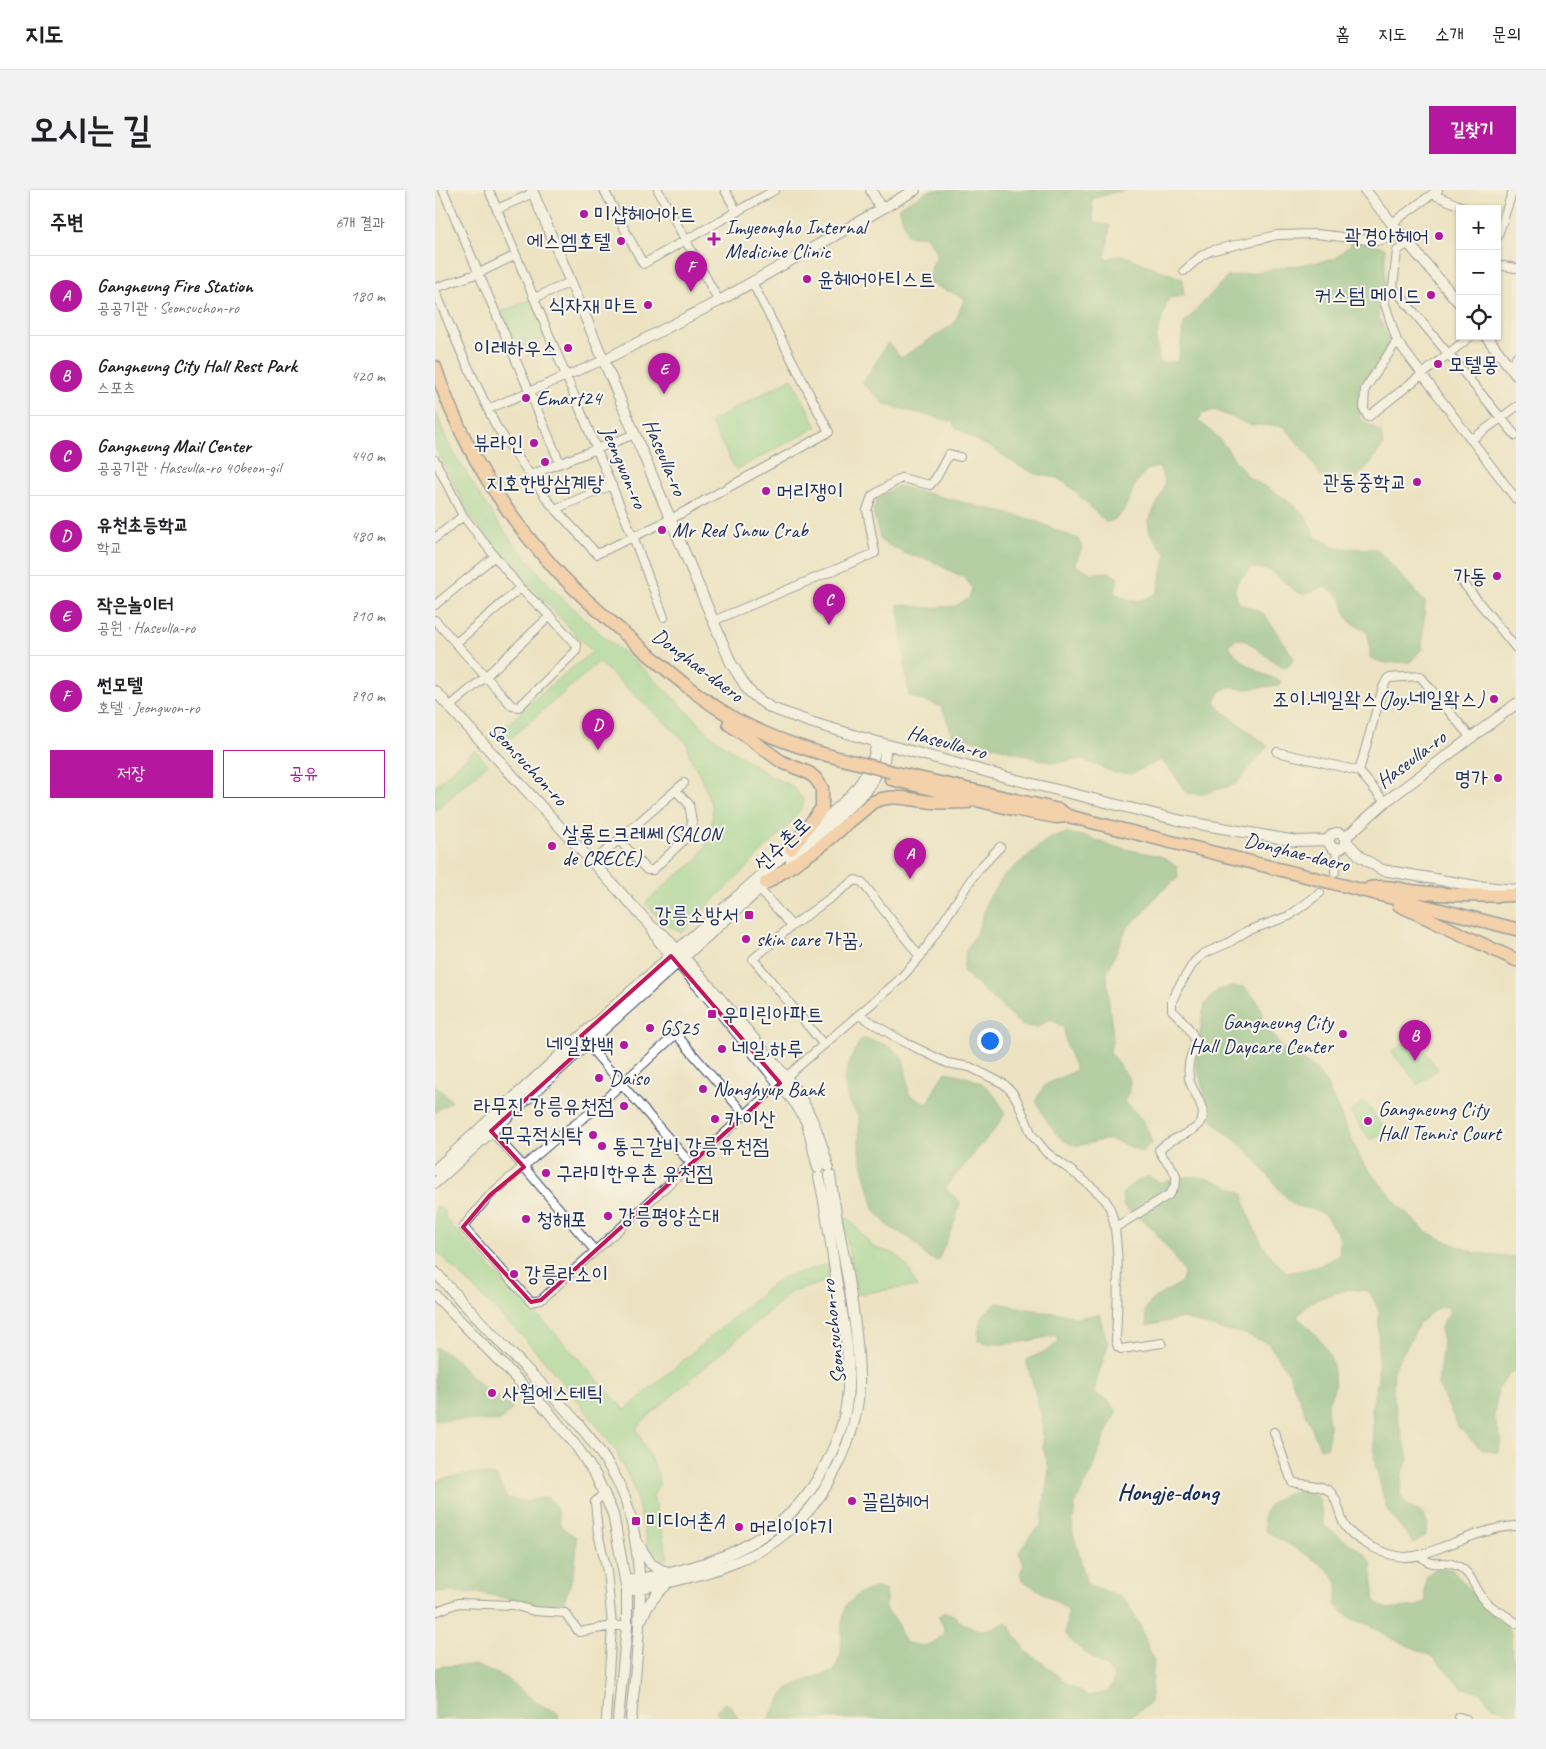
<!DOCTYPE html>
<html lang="ko">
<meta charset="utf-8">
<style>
:root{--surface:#fff;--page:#f2f2f2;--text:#202124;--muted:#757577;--line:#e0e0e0;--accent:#b5179e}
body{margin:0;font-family:Caveat,"Poor Story",sans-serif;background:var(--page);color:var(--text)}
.controls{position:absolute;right:15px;top:15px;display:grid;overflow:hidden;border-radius:0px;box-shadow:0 1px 4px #0004}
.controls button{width:45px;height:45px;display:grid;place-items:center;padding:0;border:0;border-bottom:1px solid var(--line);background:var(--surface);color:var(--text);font:25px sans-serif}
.you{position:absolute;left:554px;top:850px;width:18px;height:18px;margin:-12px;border:4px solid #fff;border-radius:50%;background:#1a73e8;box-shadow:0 0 0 8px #1a73e833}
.badge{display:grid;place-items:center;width:32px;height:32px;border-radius:50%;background:var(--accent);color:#fff;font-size:16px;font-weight:700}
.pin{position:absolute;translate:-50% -41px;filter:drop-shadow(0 1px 2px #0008)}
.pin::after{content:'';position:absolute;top:26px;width:18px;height:15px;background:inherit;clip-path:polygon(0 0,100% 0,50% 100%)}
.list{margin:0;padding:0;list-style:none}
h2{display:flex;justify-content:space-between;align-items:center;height:65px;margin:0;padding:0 20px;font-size:21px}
h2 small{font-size:16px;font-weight:400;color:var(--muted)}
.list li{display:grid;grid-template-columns:32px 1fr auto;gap:15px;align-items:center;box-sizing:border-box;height:80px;padding:0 20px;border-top:1px solid var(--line)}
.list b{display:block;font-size:19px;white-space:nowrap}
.list p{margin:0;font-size:16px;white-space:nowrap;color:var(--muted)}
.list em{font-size:16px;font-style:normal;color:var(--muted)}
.actions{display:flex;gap:10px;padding:15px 20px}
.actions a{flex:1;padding:11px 0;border:1px solid var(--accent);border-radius:0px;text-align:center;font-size:18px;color:var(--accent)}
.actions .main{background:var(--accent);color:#fff}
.icon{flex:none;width:28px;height:28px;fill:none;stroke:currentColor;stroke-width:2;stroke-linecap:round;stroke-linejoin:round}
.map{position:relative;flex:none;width:1081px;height:1529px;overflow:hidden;border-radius:0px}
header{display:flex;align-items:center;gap:30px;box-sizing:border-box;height:70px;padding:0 25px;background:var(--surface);border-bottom:1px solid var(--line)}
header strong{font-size:24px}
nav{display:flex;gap:28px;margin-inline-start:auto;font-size:18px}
.intro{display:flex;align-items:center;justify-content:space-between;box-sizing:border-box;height:120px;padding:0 30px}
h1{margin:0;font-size:35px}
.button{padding:12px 22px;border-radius:0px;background:var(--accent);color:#fff;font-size:18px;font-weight:700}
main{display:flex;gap:30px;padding:0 30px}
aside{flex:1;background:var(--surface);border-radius:0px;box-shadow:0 1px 4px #0004}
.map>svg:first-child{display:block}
.green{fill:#8cd590;stroke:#548277}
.forest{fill:#71b67a;stroke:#46726c}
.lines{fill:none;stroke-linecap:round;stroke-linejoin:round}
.minor-casing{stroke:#3a4a6d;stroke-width:10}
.tertiary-casing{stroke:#3a4a6d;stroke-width:12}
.primary-casing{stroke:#3a4a6d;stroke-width:15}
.minor{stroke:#fff;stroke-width:8}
.tertiary{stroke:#fff;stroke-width:10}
.primary{stroke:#fbbb8c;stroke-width:12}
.primary-bridge-casing{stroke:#3a4a6d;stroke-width:15;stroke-linecap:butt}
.primary-bridge{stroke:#fbbb8c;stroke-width:12}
.marked{fill:none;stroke:#c2185b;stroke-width:4;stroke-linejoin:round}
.poi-dot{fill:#b5179e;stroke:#fbf7ec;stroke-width:2}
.labels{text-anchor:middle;stroke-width:4;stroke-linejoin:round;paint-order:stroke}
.poi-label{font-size:21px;fill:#1b2f5e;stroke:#fbf7ec;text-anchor:start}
.street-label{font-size:21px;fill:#1b2f5e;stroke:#fbf7ec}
.quarter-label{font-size:24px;font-weight:bold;fill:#1b2f5e;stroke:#fbf7ec}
</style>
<header>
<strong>지도</strong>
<nav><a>홈</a><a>지도</a><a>소개</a><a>문의</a></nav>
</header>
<div class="intro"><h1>오시는 길</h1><a class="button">길찾기</a></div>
<main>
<aside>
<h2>주변<small>6개 결과</small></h2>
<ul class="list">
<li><span class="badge">A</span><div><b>Gangneung Fire Station</b><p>공공기관 · Seonsuchon-ro</p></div><em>180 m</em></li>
<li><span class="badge">B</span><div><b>Gangneung City Hall Rest Park</b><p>스포츠</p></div><em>420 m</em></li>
<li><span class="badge">C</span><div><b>Gangneung Mail Center</b><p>공공기관 · Haseulla-ro 40beon-gil</p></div><em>440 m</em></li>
<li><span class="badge">D</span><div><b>유천초등학교</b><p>학교</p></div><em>480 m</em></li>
<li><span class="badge">E</span><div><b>작은놀이터</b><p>공원 · Haseulla-ro</p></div><em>710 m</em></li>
<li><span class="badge">F</span><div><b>썬모텔</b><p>호텔 · Jeongwon-ro</p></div><em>790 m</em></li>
</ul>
<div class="actions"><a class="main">저장</a><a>공유</a></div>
</aside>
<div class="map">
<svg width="1081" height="1529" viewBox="0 0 1081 1529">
<rect width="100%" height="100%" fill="#fbf7ec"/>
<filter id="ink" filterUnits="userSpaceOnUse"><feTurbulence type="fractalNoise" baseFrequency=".02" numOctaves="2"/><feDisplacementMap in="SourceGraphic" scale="10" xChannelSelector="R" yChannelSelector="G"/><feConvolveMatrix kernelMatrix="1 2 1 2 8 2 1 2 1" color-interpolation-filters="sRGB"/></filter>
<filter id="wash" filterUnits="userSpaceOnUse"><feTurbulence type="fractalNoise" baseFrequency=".0096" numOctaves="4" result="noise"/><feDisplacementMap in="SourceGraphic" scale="20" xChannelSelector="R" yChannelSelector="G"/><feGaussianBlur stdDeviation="1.12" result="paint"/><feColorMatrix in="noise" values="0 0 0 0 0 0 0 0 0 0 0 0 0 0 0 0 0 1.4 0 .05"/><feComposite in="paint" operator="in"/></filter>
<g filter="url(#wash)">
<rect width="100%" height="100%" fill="#ede3c3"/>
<path class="green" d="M99,108L115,146L78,162L61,124Z
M357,188L382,237L301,280L275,232Z
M0,220L13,253L51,315L77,352L121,402L166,444L212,482L279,548L336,586L357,596L369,610L367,617L353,636L246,743L229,733L210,713L241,686L262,671L276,646L278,619L265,585L254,565L252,553L164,472L68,555L61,545L105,504L157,462L86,386L37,329L0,257Z
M40,560L53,574L0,621V596Z
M977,846L1003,879L983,895L957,862Z
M929,911L951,940L936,950L915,922Z
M0,1016L9,1020L11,1029L68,1091L117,1140L190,1220L333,1098L349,1087L394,1074L397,1090L356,1102L209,1230L201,1239L223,1283L224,1294L218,1306L233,1368L227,1369L214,1360L200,1301L181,1261L141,1208L90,1149L0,1060Z
M413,1028L438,1057L460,1064L474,1079L482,1098L472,1097L422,1104L408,1029Z"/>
<path class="forest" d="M495,0H688L657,9L659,32L675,36L670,69L687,65L748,89L749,106L733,108L721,149L725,173L743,171L749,133L792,87L900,69L918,51L950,58V97L943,125L956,155L924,197L925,229L946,242L948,255L934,275L909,301L900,294L886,286L872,263L848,236L815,235L779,220L768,224L763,230L783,247L813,287L846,306L867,322L872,329L880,347L903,358L942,359L990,412L987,459L975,472L949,473L935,468V454L932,442L917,433L911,426L908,411L899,402L889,397L869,405L859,400L835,380L817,378C804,390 795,394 804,413L829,424L859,468L854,476L848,478L808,449H801L793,455C804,472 827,485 846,491L844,495L812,499L793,497L786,501L780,511L785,519L833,556L801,594L768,604L751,603L741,587L726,570L698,583H680L646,569L618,573L517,544L507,517L474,506L463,414L492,418L520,416L534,408L537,398L530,388L492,369L473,365L446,351L438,321L442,309L463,296L598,330L643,349L647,358L639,375L657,383L674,382L683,388L680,403C700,414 702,413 722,403L731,364L715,343L713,332L727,303L730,290L724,277L711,280C707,285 702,291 699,297C693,311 688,331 670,332L638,299L622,288L601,284L584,276L557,258L535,247L519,236V232L451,215L428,193L453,152L466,168L519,134L530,108L491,92L502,64L491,46H473L464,17Z
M632,643L654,647L675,656L726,666L742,677L743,688L724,703L708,723L692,737L672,783L674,815L678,846L675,862L695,890L694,901L689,912C704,925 712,933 717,953L706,962C695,957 681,949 668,950C659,951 650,956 641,955C623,955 607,924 601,910L610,895L641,880L631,854L629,838L616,829L602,837L587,836L528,781L531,761L543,740L553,709L569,686L611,650Z
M797,797H809L822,810L829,830L846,858L862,866L881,880L891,893L926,970L963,1015L992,1042L1015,1053L1041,1063L1081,1067V1181L1073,1185L1063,1200L1059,1227L1067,1251L1062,1263L1046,1259L1024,1238L1003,1195L1008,1151L1005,1140L1009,1131L1015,1122L1011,1116L1000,1119L984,1133L978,1146L959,1178L958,1203L967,1248L974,1268L967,1284L965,1304L973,1316L987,1323L993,1335L990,1347L978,1353L952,1319L940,1275L937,1217L943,1189L944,1121L934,1101L915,1099L894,1105L875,1112L862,1127C884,1146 903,1166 899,1198C898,1205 893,1210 892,1216C892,1225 895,1234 894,1243C894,1248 892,1253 891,1258H885L854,1184L833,1153L807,1143L787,1140L747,1128L712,1136L710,1120L719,1108L746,1093L749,1083L740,1068L716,1037L689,1017L687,1004L697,994L713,986L725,993C734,991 743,988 752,987C771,985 791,994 808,1004C814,1033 828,1063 852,1082C872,1081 888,1076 905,1064L904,1046L890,1025L877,1019L860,1016L848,1004L815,963L777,931L761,874L767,827L770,814L783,800Z
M426,849C441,850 463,857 469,873C472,883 472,895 474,905L493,914L503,892L511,882C542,888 557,894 570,924L559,940L510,998L525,1012L520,1031L503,1071L493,1068L476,1049L453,1036L439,1019L424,961V927L413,911L409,889L415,870Z
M0,895L17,911L0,922Z
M562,1113L609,1122L625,1123L642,1128L664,1124L673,1155L661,1193L659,1204L674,1211L682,1221L671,1243L656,1282L640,1315L637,1339L652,1394L676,1403L691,1411L704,1434L719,1471L715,1513L692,1529H333L352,1499L371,1490L399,1481L406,1464L407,1434L411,1415L425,1403L441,1398L451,1400V1421L461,1430L469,1452C488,1457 494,1458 509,1444L508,1435L503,1427L509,1422C520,1424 519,1426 526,1432C543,1444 555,1440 572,1432L591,1462L609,1474L634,1495L653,1506L673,1502L680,1487C668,1469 643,1463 630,1443L633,1419L587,1390L585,1383L589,1375L584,1362L592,1352L596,1344L606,1336L614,1278L608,1258L607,1227L591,1170L615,1159L624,1151L621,1145C593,1151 571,1158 543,1151C544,1131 546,1124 562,1113Z
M0,1157L16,1165L45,1195L78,1219L66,1231L0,1230Z
M38,1283L61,1286L72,1308L89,1311L113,1307L121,1317L126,1337L141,1347C143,1371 137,1392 128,1414L113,1419L81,1410L44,1403L0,1402V1292L6,1289Z
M863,1301L876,1303L884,1309L889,1336L929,1363L936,1372L940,1411L951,1419L983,1416L991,1411L989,1400L992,1385L1002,1378L1017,1379L1053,1421L1072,1435L1076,1443L1077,1465L1081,1472V1526L1057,1516L1045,1502L1027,1498L1009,1478L995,1465L955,1448L934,1435L917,1429L900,1415C901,1409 903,1402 903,1396C901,1376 846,1352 830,1340C830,1336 828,1331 829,1327C831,1312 850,1303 863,1301Z
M39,1475L69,1487L102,1513L123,1523L124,1529H0V1478L8,1476Z
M290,1513L297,1517L303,1529H285L281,1521Z"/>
</g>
<g filter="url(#ink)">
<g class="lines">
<defs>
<path id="minor" d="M8,0L125,273
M54,0L198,347L229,427
M169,0L208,74L340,0
M223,0L284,111
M290,0L302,22
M997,4L1033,19
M62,19L98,3
M957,33L1003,0
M1062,48L1078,0
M973,53L962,61L958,97L948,108L962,151L1081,309
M1062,75L1081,78
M749,81L766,66L775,61L842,45L881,44L942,51L967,45
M958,97L1081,246
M0,98L44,83L81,65
M0,100L26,162L61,236L114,312L162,364L236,329L394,242L317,92
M99,108L136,92
M962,151L930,199L929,219L933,227L1036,146
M1077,180L1081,167
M53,219L169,170
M1036,250L1081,217
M0,270L28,326L85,398L115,426L142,456L141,461L84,517L77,516L0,430
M95,285L200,244
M120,319L177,295
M0,348L28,326
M1025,389L1081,458
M0,415L60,366
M278,431L440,363L432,320L437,306L466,288L495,295L501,288L514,264L525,267
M21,453L85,398
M14,517L50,487L115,426
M842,562L924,581L950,612
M924,581L948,497L953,488L985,486L1036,548
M184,650L212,680H218L252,647L257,632L254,614L241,601
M158,672L249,593
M900,682L902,659
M325,700L357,736
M424,825L469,852L512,873L535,877L569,894L577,902L582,910L597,945L611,962C626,974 660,996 671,1011C688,1035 682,1120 681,1151L683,1157L686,1159L727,1153
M152,854L256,974
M389,855L318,769L357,736L420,690L427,692L485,767
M351,887L463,791L485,767L541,682L565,657
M310,925L241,844L155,923L123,947L55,1005L28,1037L96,1112L106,1110L345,893
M56,941L89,977L160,1061
M681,1037L735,1004C751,981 732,978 724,960C734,948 753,946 764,935C775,922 759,904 755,892C753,886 753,875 755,869C757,862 761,858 760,851C757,839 745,828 737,820V811L743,798L759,772L768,764L793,753L812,741L854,726L885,703
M839,1242L857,1292C867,1295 886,1294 894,1301C903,1308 904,1323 908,1332C916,1350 951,1366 970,1367C983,1367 995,1362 1007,1357C1030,1349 1056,1337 1081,1336
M985,1365C998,1380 1006,1369 1020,1375C1037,1380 1040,1402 1052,1413C1061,1421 1072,1425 1081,1433
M0,1422L23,1413L78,1415L99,1421L130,1423L144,1442L177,1436L172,1381L163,1343L160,1312L169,1303
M1024,1527L1031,1529
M171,1529L177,1436H192"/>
<path id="tertiary" d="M97,0L296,473L313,500L323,509L336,518L375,532L442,552L582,590L747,631L861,651L894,650
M436,0L446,19
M930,0L973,53L1025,114
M1051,146L1081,185
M169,170L284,111L480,0
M0,501L217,737L229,745L278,800L351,887C373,915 384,943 393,976
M894 651a8 8 0 1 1 16 0a8 8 0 1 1-16 0Z
M372,645C404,616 435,597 442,552
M910,648L950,612L1081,514
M911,651L926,667L947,680L1041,696L1081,700
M356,671L432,600L449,571L451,555
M217,738L224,751L271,805L361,914L372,933L383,978
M0,980L146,846L361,654
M0,993L152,854L336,689
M0,1082C23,1107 46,1133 70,1157C110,1199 155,1238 182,1290C185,1297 189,1304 191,1311C214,1384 203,1454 196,1529
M0,1105L112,1220L140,1254L161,1286L178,1324L192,1401V1436L183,1529
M202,1352L216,1374L234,1384
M191,1391C273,1379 352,1353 391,1274C401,1254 410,1231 412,1209C417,1169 408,1128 401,1088C396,1055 392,1021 384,987
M192,1401C285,1382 357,1368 403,1275C416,1249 425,1217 424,1188C423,1120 404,1053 395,985
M207,1428C212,1414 221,1404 232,1394"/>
<path id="primary" d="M0,177C25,252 67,321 121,380C146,407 176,432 204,456C234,482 265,509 300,529C341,551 383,564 428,574
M294,534L347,572L374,583L381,589L387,598V618L356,659
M456,589L578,619L621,627L633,626L624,620L457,582
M633,626L1081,739
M331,693L386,656L438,612C460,603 474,610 497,612C508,613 521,612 533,612
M935,698C952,695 967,700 984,702C1016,706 1049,706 1081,705
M964,715L1081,770"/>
</defs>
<use href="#minor" class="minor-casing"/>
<use href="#tertiary" class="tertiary-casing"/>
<use href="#primary" class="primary-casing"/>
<use href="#minor" class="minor"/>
<use href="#tertiary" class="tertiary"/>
<use href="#primary" class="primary"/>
<defs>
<path id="primary-bridge" d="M428,574L457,582"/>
</defs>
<use href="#primary-bridge" class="primary-bridge-casing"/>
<use href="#primary-bridge" class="primary-bridge"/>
</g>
</g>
<path d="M0 0H1081V1529H0ZM236,766L345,893L106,1110L96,1112L28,1037L55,1005L89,977L56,941L152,854L146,846Z" fill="#ede3c3" fill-opacity=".55" fill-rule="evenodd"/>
<path class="marked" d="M236,766L345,893L106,1110L96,1112L28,1037L55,1005L89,977L56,941L152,854L146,846Z"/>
<g class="poi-dot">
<circle cx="149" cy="24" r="5"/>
<circle cx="1004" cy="46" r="5"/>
<path d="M276.5 41.5h5v5h5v5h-5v5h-5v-5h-5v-5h5z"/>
<circle cx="186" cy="51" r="5"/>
<circle cx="372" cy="89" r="5"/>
<circle cx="996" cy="105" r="5"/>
<circle cx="213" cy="115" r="5"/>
<circle cx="133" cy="158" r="5"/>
<circle cx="1003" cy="174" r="5"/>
<circle cx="91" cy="208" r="5"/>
<circle cx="99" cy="253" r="5"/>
<circle cx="110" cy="272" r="5"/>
<circle cx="982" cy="292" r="5"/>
<circle cx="331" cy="301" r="5"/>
<circle cx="227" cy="340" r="5"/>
<circle cx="1062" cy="386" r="5"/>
<circle cx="1059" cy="509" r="5"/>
<circle cx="1063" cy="588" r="5"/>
<circle cx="117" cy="656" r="5"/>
<rect x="309" y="720" width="10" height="10" rx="2.5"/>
<circle cx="311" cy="749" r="5"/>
<rect x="272" y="819" width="10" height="10" rx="2.5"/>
<circle cx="215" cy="838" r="5"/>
<circle cx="908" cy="844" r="5"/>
<circle cx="189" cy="855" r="5"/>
<circle cx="287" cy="859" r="5"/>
<circle cx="164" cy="888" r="5"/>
<circle cx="268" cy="899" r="5"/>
<circle cx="189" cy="916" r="5"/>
<circle cx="280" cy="929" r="5"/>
<circle cx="933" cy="931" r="5"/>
<circle cx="158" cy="945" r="5"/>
<circle cx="167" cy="956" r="5"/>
<circle cx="111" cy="983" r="5"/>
<circle cx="173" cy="1026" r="5"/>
<circle cx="91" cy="1029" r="5"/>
<circle cx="79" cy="1084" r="5"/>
<circle cx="57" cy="1203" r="5"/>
<circle cx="417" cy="1311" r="5"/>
<rect x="196" y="1326" width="10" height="10" rx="2.5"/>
<circle cx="304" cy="1337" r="5"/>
</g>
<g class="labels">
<g class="poi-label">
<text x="159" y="31">미샵헤어아트</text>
<text x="290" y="44">Imyeongho Internal<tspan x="290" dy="24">Medicine Clinic</tspan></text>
<text x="994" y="53" text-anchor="end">곽경아헤어</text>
<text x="176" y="58" text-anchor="end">에스엠호텔</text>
<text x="382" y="96">윤헤어아티스트</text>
<text x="986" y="112" text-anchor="end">커스텀 메이드</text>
<text x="203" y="122" text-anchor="end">식자재 마트</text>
<text x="123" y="165" text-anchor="end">이레하우스</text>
<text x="1013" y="181">모텔몽</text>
<text x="101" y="215">Emart24</text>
<text x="89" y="260" text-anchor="end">뷰라인</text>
<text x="972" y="299" text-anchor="end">관동중학교</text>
<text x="110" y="300" text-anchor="middle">지호한방삼계탕</text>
<text x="341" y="308">머리쟁이</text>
<text x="237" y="347">Mr Red Snow Crab</text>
<text x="1052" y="393" text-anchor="end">가동</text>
<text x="1049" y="516" text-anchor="end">조이.네일왁스(Joy.네일왁스)</text>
<text x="1053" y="595" text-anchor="end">명가</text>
<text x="127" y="651">살롱드크레쎄(SALON<tspan x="127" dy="24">de CRECE)</tspan></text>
<text x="304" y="732" text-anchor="end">강릉소방서</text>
<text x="321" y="756">skin care 가꿈,</text>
<text x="287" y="831">우미린아파트</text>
<text x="898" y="839" text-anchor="end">Gangneung City<tspan x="898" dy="24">Hall Daycare Center</tspan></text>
<text x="225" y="845">GS25</text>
<text x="179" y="862" text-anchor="end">네일화백</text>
<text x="297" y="866">네일,하루</text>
<text x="174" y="895">Daiso</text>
<text x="278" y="906">Nonghyup Bank</text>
<text x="179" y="923" text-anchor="end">라무진 강릉유천점</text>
<text x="943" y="926">Gangneung City<tspan x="943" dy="24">Hall Tennis Court</tspan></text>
<text x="290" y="936">카이산</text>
<text x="148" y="952" text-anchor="end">무국적식탁</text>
<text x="177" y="963">통근갈비 강릉유천점</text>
<text x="121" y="990">구라미한우촌 유천점</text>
<text x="183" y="1033">강릉평양순대</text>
<text x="101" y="1036">청해포</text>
<text x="89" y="1091">강릉라소이</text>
<text x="67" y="1210">사월에스테틱</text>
<text x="427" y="1318">끌림헤어</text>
<text x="211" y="1338">미디어촌A</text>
<text x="314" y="1344">머리이야기</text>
</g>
<g class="street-label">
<text transform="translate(230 267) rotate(67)" y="7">Haseulla-ro</text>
<text transform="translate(189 277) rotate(67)" y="7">Jeongwon-ro</text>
<text transform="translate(263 475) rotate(37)" y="7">Donghae-daero</text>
<text transform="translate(512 552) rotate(15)" y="7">Haseulla-ro</text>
<text transform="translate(976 569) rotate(-37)" y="7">Haseulla-ro</text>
<text transform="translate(93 574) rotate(47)" y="7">Seonsuchon-ro</text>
<text transform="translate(347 654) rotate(-43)" y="7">선수촌로</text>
<text transform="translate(862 662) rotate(14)" y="7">Donghae-daero</text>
<text transform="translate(398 1142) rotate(-96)" y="7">Seonsuchon-ro</text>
</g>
<g class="quarter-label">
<text x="733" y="1310">Hongje-dong</text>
</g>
</g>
</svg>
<div class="controls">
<button>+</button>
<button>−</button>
<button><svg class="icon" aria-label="locate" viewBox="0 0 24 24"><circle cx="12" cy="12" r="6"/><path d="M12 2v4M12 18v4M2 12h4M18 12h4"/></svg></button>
</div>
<div class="you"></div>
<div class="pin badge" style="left:475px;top:689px">A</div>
<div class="pin badge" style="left:980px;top:871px">B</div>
<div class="pin badge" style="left:394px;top:435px">C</div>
<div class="pin badge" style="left:163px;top:560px">D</div>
<div class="pin badge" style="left:229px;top:204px">E</div>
<div class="pin badge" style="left:256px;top:102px">F</div>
</div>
</main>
